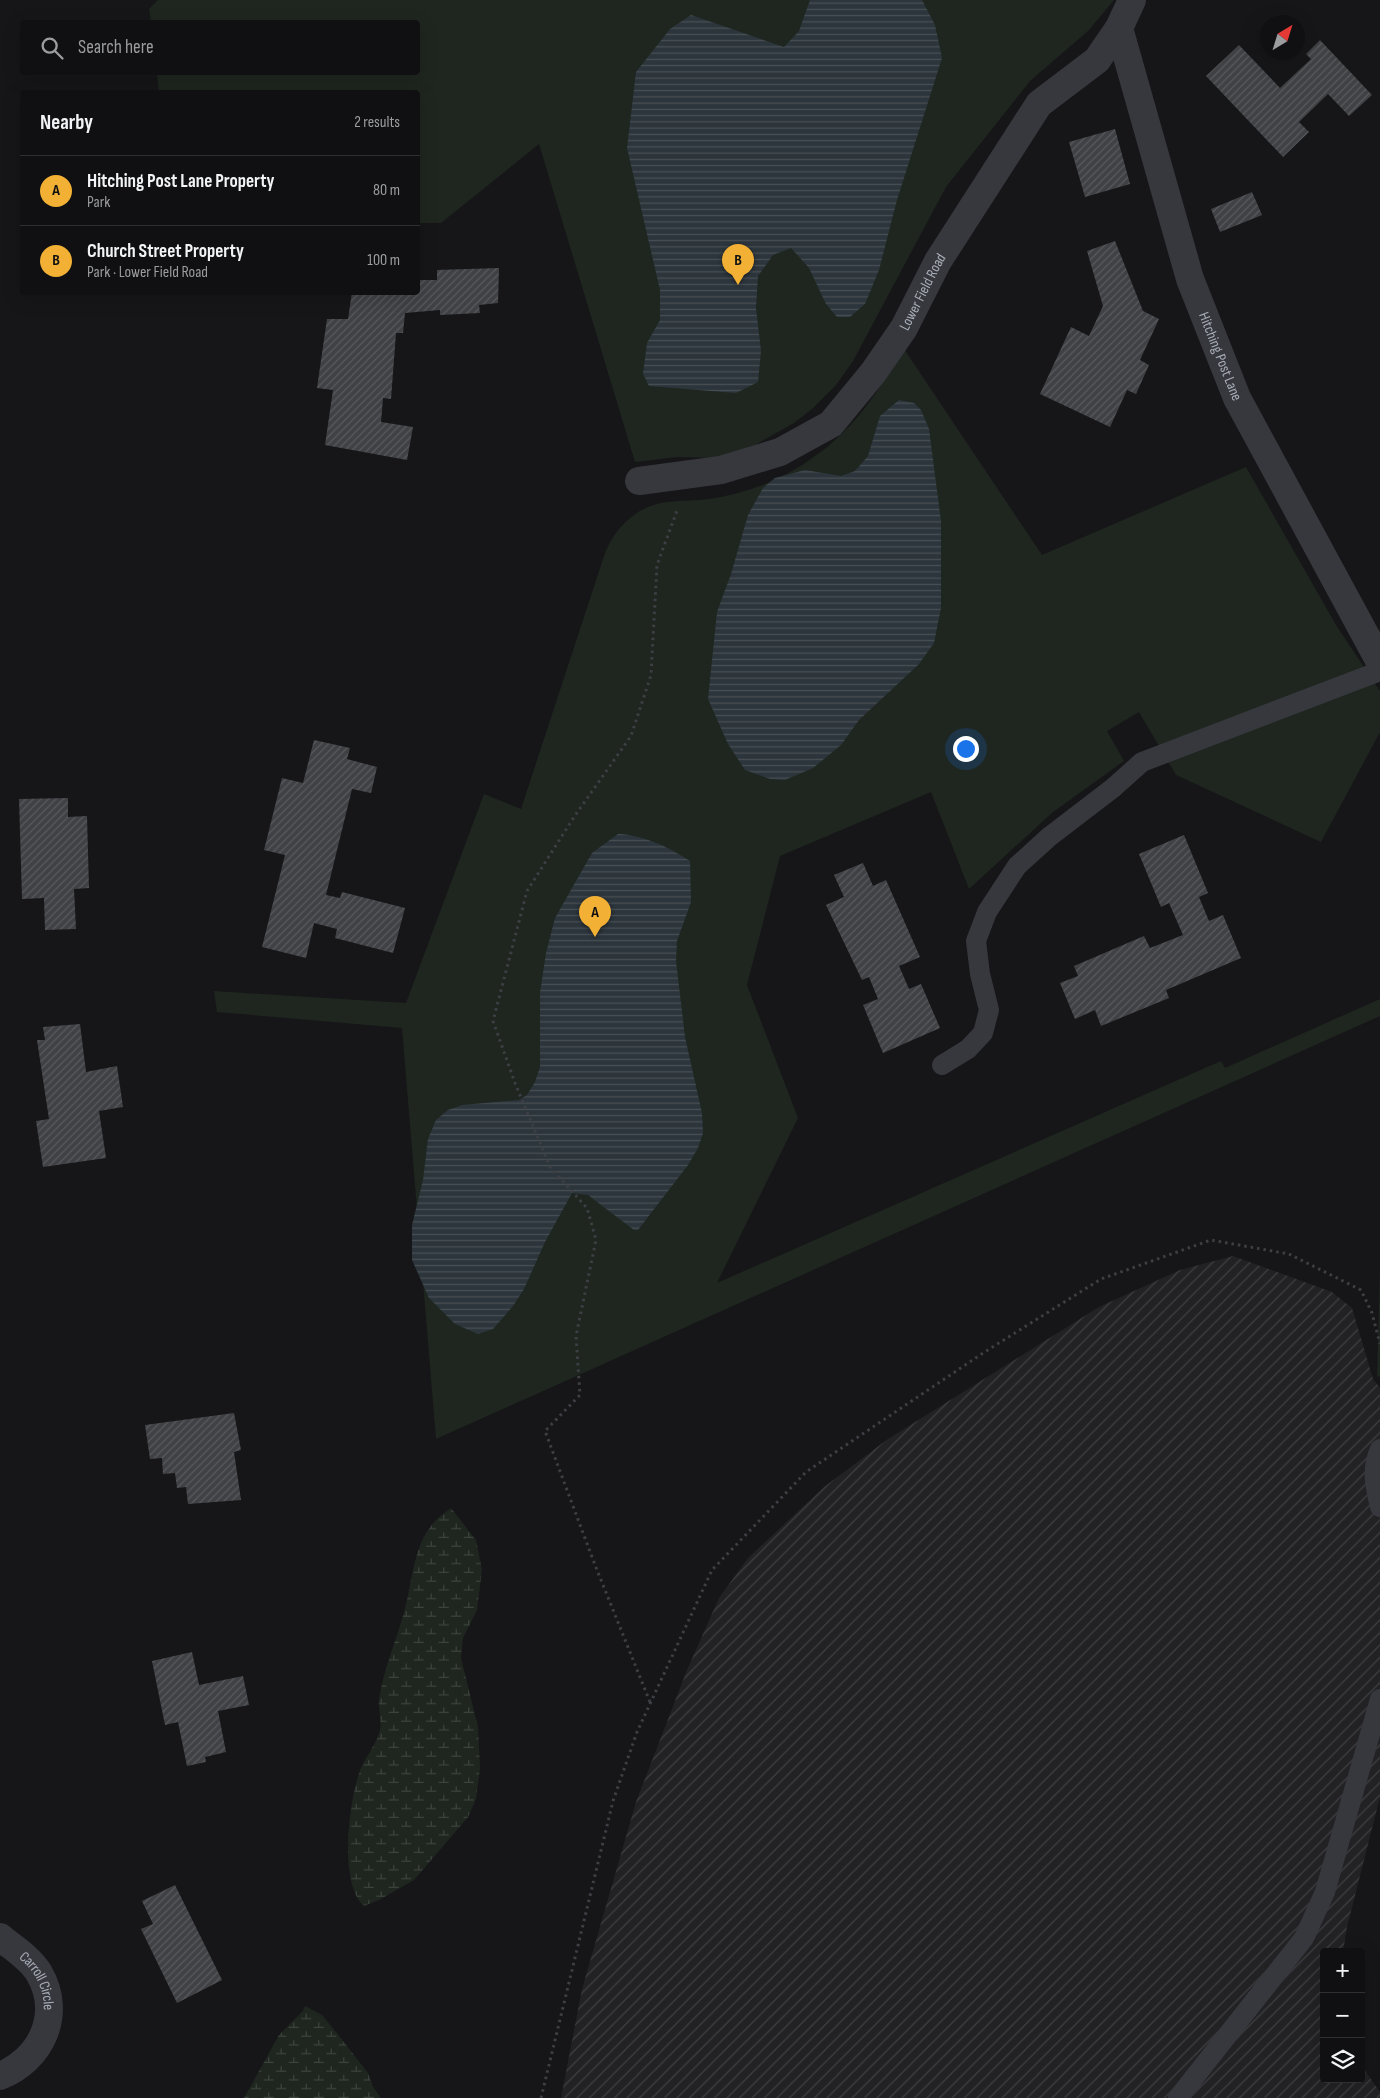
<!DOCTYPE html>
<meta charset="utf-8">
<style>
:root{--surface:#101012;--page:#19191b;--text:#f1f3f6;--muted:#9c9d9f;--line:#303032;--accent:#f2b134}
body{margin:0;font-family:"Sofia Sans Condensed",sans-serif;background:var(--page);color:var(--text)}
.controls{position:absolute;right:15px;bottom:15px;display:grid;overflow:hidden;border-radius:5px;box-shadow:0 5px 20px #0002}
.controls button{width:45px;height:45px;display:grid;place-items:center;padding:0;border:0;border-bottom:1px solid var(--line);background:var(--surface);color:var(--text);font:25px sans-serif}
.compass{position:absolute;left:1260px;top:15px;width:45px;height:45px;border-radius:50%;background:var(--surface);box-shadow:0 5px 20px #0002;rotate:38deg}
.you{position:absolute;left:965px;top:748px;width:18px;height:18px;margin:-12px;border:4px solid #fff;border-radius:50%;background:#1a73e8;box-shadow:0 0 0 8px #1a73e833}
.badge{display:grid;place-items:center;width:32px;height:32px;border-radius:50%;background:var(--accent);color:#111;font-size:16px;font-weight:700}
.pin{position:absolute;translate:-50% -41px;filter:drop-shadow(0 1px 2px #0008)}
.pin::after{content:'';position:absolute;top:26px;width:18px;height:15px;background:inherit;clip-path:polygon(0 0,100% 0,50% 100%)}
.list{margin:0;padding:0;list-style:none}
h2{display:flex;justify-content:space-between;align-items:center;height:65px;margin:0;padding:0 20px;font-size:21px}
h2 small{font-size:16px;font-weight:400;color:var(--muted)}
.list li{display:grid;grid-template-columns:32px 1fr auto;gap:15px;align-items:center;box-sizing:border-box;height:70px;padding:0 20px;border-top:1px solid var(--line)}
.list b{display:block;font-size:19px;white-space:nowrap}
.list p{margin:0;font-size:16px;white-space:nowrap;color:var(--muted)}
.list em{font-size:16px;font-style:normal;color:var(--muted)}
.icon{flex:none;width:28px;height:28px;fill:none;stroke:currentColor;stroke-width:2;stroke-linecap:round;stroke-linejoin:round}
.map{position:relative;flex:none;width:1380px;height:2098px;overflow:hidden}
.search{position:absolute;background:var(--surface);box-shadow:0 5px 20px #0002;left:20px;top:20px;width:400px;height:55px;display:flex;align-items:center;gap:12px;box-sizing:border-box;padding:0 18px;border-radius:5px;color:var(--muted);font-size:19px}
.panel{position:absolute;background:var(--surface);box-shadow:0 5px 20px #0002;left:20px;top:90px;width:400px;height:205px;border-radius:5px}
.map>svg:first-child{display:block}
.industrial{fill:url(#industrial-furrows)}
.green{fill:#1e261f}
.wetland{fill:url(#wetland-marsh)}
.water{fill:url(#water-rules)}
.building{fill:url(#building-hatch)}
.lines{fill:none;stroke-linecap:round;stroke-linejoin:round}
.path{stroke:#3d3f44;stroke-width:3;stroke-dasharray:2.5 4;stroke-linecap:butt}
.lane{stroke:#37383d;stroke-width:20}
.street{stroke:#37383d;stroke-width:28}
.labels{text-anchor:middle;stroke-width:4;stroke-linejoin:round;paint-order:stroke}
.street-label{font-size:15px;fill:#a8adb8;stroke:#111113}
</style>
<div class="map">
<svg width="1380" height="2098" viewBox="0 0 1380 2098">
<defs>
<pattern id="industrial-furrows" width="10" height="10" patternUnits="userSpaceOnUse" patternTransform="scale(1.25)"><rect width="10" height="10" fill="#222225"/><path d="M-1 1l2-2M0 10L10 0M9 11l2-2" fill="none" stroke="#3f3f43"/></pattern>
<pattern id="wetland-marsh" width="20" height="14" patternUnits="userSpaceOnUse" patternTransform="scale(1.25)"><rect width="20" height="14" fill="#1e261f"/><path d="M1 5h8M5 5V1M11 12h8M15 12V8" fill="none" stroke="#3c433d"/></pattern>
<pattern id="water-rules" width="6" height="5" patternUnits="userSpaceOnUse" patternTransform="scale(1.25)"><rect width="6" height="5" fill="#2c353c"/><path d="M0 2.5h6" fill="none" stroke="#485056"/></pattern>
<pattern id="building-hatch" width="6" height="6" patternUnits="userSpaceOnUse" patternTransform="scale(1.25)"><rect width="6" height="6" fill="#404145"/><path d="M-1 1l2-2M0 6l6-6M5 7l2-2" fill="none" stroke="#595a5e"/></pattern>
</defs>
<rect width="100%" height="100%" fill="#161618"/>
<path class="industrial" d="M1233,1256L1332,1292L1352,1308L1373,1379L1380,1388V1797L1347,1927L1343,1952H1324V2079H1361V2065L1380,2092V2098H561L582,1989L636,1802L687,1670L719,1598L748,1558L824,1487L888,1439L1099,1307L1180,1270Z"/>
<path class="green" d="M158,0H1114L1088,31L1030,81L946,187L853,361L836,385L812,409L794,423L755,445L719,458L677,457L635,462L539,144L441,223H418V92H159L157,73L418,72V22H151L149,9Z
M904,349L1042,555L1246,467L1336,625L1380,691V732L1321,842L1176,775L1139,712L1107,731L1124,761L1053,812L969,889L931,792L780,856L747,985L798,1118L717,1283L1221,1061L1225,1068L1380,999V1016L436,1439L402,1028L217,1012L214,991L406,1003L484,794L521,809L604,556C614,528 637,505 668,502C681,500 695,501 709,499C742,494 774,483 802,465C851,434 875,397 904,349Z
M1380,1270V1376L1377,1377Z"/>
<path class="wetland" d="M451,1508L476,1540L482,1570L477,1610L463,1638L461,1658L478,1727L480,1768L476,1799L468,1817L414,1880L379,1900L364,1906C338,1884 349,1797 361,1768C367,1755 377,1743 380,1730C382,1720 378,1710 379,1700C383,1671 395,1644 403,1616C412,1587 412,1550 431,1526C436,1519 444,1513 451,1508Z
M305,2006L322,2015L336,2032L368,2073L373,2087L381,2098H244L279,2035L303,2011Z"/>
<path class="water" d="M810,0H922L935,25L942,58L897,200L879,270L865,304L850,317H837L826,304L809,268L791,248L773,255L758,276L756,308L761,351L758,382L736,393L649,386L643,374L647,343L660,320V290L627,148L636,72L670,29L691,15L784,47L799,31Z
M899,400L914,403L921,410L929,429L941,521V608L934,643L919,664L859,720L841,745L813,768L785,780L770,779L745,770L728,744L708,699L717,612L731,574L748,515L763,488L775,478L805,470L841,476L855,471L868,456L880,416Z
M618,834C643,835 669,847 690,861L691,902L677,941L676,961L685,1037L702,1113L703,1133L698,1148L688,1165L638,1230H634L588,1195L572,1193L545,1242L524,1289L513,1306L493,1329L478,1334L455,1324L429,1298L412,1260V1225L423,1180L428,1139L436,1120L448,1110L462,1105L519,1100L527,1095L535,1082L540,1067V993L546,953L555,918L592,853Z"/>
<path class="building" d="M1320,40L1372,95L1349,116L1328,94L1299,122L1309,132L1283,157L1206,76L1239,45L1280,88L1311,59L1306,54Z
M1115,129L1130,184L1085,197L1069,142Z
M1252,192L1262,215L1220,232L1211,209Z
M1115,241L1143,311L1159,319L1140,360L1149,365L1136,394L1127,390L1110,427L1040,394L1071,327L1089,336L1103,306L1087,251Z
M499,268L498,303L479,305L480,313L440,315V310L405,313L403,333H396L391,399L383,398L381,422L413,427L407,460L325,445L333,390L317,388L327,319H348L352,292H418V280H437V270Z
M314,740L350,748L347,759L377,767L371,793L352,789L326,895L340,898L342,892L405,908L393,953L335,938L337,929L314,923L306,958L262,947L285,855L264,850L282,778L303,783Z
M68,798V817L87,816L89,888L74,889L76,929L45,930L44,898L22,899L19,799Z
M1184,835L1208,893L1199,897L1209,921L1223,915L1241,958L1166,990L1169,998L1101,1026L1095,1010L1075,1019L1060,983L1078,976L1074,966L1144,936L1150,948L1183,935L1169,903L1161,907L1139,854Z
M863,863L873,886L886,880L920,957L899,966L909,989L921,984L940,1028L883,1053L863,1005L878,999L869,977L862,980L826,905L844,897L834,875Z
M80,1024L86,1072L117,1066L123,1107L99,1111L106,1158L43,1167L36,1121L49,1119L37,1040H45L43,1027Z
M234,1413L241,1450L234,1452L241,1500L188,1504L186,1487L177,1488L175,1473L163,1474L162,1458L150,1459L145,1425Z
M192,1652L199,1685L243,1676L249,1705L218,1711L226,1752L205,1757L206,1762L187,1766L178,1722L165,1725L152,1661Z
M175,1885L222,1980L177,2003L141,1929L153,1924L142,1901Z"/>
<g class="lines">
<path class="path" d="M650,1702L595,1565L545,1431L580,1395L576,1336L596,1240L587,1208L550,1167L515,1083L493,1021L527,891L574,817L631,736L651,675L657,565L678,508
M541,2098L613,1801L637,1732L712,1570L806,1472L983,1353L1101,1279L1211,1240L1289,1254L1361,1290L1372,1313L1380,1344"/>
<path class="lane" d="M942,1065L968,1049L983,1033L989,1010L980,974L976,941L987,912L1017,866L1049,837L1113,788L1142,762L1380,671
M1380,1449C1371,1469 1375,1486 1380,1507
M1178,2098L1304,1938L1325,1892L1380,1699"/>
<g class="street">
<path id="s1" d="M1119,28L1190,279L1237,398L1380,662"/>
<path id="s2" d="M639,481L721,470L780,452L831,424L873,373L904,328L938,261L1039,104L1097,60L1119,28L1132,0"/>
<path id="s3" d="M0,1937C13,1948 30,1958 39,1973C63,2014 41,2060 0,2076"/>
</g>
</g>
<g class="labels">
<g class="street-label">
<text dy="5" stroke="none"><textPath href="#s2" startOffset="364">Lower Field Road</textPath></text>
<text dy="5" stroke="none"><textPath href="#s1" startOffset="344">Hitching Post Lane</textPath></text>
<text dy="5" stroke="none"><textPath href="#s3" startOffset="60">Carroll Circle</textPath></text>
</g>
</g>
</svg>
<div class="controls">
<button>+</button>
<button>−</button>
<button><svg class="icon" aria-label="layers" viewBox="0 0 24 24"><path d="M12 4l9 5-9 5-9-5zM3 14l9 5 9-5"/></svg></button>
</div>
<svg class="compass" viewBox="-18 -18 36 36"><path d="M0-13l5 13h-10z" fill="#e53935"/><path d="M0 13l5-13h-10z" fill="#9c9d9f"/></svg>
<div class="you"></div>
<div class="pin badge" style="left:595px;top:937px">A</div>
<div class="pin badge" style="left:738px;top:285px">B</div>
<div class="search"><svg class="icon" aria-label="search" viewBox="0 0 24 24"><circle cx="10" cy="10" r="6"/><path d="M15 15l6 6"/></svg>Search here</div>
<section class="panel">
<h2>Nearby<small>2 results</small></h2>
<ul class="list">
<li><span class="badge">A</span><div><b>Hitching Post Lane Property</b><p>Park</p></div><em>80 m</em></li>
<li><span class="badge">B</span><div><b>Church Street Property</b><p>Park · Lower Field Road</p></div><em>100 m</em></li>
</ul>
</section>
</div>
